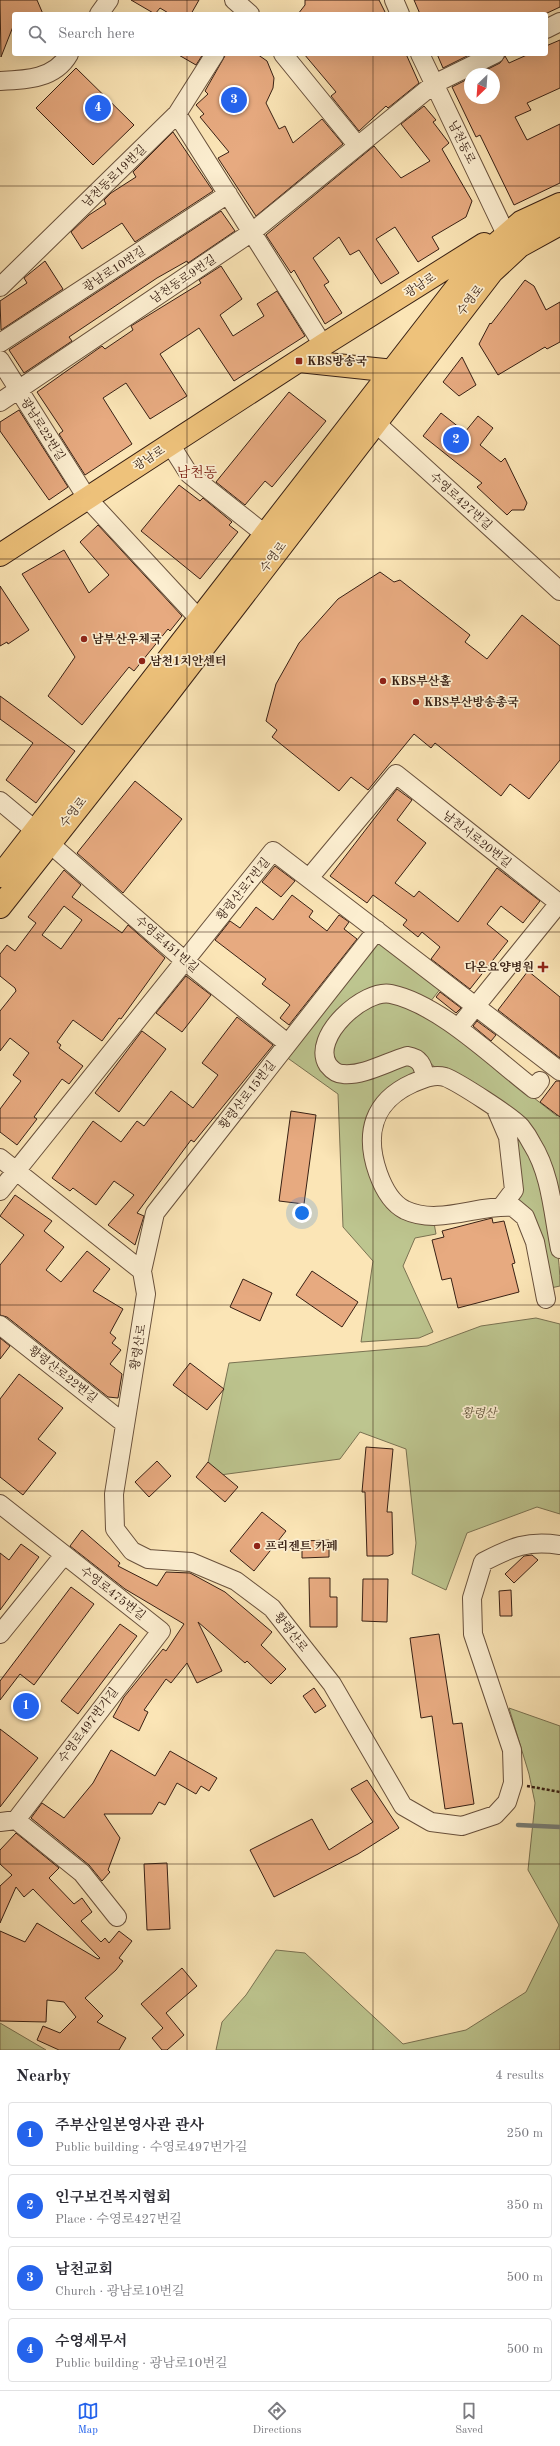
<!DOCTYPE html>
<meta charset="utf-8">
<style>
:root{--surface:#fff;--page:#f7f7f7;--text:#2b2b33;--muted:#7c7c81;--line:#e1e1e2;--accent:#2563eb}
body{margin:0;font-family:"Old Standard TT","Noto Serif KR",serif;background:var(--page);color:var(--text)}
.compass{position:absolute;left:464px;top:68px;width:36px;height:36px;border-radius:50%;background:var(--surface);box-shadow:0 4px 16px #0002;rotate:205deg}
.you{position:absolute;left:302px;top:1213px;width:14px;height:14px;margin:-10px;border:3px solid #fff;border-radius:50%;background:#1a73e8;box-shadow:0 0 0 6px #1a73e833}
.badge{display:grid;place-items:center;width:26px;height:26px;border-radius:50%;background:var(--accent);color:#fff;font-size:13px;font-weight:700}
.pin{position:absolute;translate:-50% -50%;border:2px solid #fff;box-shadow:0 1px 4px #0006}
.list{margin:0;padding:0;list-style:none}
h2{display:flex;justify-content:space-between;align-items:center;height:52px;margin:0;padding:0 16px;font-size:17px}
h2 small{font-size:13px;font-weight:400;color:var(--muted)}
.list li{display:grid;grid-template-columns:26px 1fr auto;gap:12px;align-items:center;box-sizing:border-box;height:64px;margin:0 8px 8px;padding:0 8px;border:1px solid var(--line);border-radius:4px}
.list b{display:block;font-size:15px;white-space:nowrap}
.list p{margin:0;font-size:13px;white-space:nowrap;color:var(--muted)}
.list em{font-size:13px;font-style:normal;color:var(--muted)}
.icon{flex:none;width:22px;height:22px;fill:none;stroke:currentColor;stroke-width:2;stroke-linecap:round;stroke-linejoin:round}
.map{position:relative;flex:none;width:560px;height:2050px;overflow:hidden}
.search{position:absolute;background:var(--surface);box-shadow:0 4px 16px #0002;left:12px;right:12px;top:12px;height:44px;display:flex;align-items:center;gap:10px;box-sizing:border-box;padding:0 14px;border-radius:4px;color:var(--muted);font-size:15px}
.sheet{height:340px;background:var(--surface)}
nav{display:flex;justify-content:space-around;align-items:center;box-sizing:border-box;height:56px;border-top:1px solid var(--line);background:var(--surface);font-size:11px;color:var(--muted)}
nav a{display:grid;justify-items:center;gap:2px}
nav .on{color:var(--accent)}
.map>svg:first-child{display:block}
.green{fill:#bdc58f;stroke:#7a7252}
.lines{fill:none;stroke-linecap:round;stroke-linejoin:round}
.stream{stroke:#787e76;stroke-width:4.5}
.building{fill:#e7aa80;stroke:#382014;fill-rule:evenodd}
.minor-casing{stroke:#69513c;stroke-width:20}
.major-casing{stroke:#382014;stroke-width:24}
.path{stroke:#382014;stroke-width:2.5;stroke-dasharray:3 2;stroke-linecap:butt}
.minor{stroke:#fceed0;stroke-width:18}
.major{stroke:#eec27b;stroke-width:22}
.grid{fill:none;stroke:#382014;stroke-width:1;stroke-opacity:0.55}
.poi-dot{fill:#8f2418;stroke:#fceed0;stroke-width:1.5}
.labels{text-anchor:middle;stroke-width:3.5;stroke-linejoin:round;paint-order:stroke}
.street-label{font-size:12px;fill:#382014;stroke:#fceed0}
.poi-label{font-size:12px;font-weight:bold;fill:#382014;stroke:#fceed0;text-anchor:start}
.park-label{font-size:12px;font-style:italic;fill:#605239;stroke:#fceed0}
.quarter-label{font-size:14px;fill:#7a1f14;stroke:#fceed0}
</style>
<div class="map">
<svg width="560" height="2050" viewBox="0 0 560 2050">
<rect width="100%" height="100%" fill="#fbe5b6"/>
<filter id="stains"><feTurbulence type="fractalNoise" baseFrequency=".005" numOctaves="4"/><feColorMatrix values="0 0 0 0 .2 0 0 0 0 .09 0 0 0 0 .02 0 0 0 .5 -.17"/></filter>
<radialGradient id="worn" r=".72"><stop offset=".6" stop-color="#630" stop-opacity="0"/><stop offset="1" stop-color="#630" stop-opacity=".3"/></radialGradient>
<path class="green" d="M383,941L441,988L430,1002L352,1001L324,1071L405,1064L412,1066L416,1071L413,1077L372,1113L389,1206L403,1219L417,1223H434L436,1234L415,1238L403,1266L433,1332L419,1338L361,1342L373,1261L343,1227L338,1094L282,1054L370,942Z
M381,998L426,1013L557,1116L560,1112V1224L535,1139L439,1071L427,1060L347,1068L333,1062V1035L349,1018Z
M520,1131C540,1182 560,1231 560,1286L546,1289L514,1202L511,1135Z
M536,1318L560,1324V1514L537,1507L467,1533L446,1590L412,1574L416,1543L406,1449L360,1432L340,1459L205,1477L229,1363L427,1346L481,1326Z
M509,1708L560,1726V2050H216L222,2022L246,1995L276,1950L305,1953L403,2044L466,2030L526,1992L559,1925L528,1870L535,1803L529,1774Z
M0,2023L46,2050H0Z"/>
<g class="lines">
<path class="stream" d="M518,1825L560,1827"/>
</g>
<path class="building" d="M0,0H37L43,14H14V24L1,57Z
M131,0H199L191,14H170L160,8L155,14Z
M305,0H379L386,14H298L305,5Z
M414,0H560V7L545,14H420Z
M560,40V88L527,103L531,110L515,117L527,140L560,124V183L514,205L480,135L476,137L452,87L470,78V98H494V74H478L500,63L505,56L509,63L529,54H546V46Z
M177,54H203L196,65Z
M226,54H257L267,61L274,78L273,88L266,103L279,129L285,126L293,143L322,119L343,144L256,216L218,158L229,152L200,117L204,114L196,105L208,94L205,91Z
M304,54H406L419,83L388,108L386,106L359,131L331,96L336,92Z
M437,54H471L443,68Z
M76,68L134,125L93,165L36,108Z
M424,106L436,120L433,122L449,143L442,149L472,201L466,217L432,237L439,249L418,262L395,227L376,239L399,273L381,284L359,250L350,255L339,237L313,258L329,282L324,285L342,313L325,324L294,270L291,273L266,235L374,146L401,178L430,161L401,124Z
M173,132L213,191L135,242L122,223L82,249L71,232L89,215L106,204L104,200L111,193L136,177L133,172Z
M221,211L235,231L188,263L187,261L157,278L69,337L72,341L24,373L9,350Z
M45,261L63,289L1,330L0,301L27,283L24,278Z
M221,266L242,299L220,315L233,336L264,316L257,304L277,291L305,336L234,381L199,328L160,354L187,396L150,419L126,383L103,398L132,444L85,475L59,434L63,431L37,392L102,346L105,349L133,330L131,326L201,283L199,280Z
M525,280L534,286L546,310L560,302V342L547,349L545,347L498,375L479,344L490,323L491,324Z
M462,357L476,385L459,396L443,382Z
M289,392L326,421L272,487L265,481L245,505L216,482Z
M19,410L68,487L49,500L0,431V422Z
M441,413L465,432L478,416L493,428L480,445L501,462L505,458L527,503L524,510H512L507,515L477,487L482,483L423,436Z
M179,485L200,501L203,498L232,522L229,525L238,532L200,579L141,531Z
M98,525L182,616L170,631L168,629L134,671L129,667L82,725L48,696L75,657L22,574L64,550L89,593L109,575L80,542Z
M380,572L394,582L400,580L470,635L465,642L487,659L522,615L560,646V760L529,799L510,784L501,796L435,743L431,748L414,734L368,790L351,777L339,791L272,737L277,730L266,721L276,684L299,643L338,599Z
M0,586L29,630L8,644L7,642L0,646Z
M0,696L75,751L36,803L6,780L33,743L0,719Z
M135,781L182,819L123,893L77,853Z
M397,789L412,800L397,820L426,843L395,883L414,897L419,891L458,922L497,868L540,901L523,923L501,906L487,924L508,941L470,989L431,959L440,947L422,932L418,937L403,925L407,920L373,895L367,903L330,876Z
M275,866L295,881L281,897L262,882Z
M64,870L81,885L72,897L122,933L128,925L165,958L121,1019L119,1018L102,1041L73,1020L57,1042L61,1045L59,1048L83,1066L69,1084L62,1079L34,1117L37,1119L17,1145L0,1132V1109L21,1081L13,1075L29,1053L10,1038L0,1051V1011L16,991L15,988L0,976V954L7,945L15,951L36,923L28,917ZM64,906L82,920L61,949L42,935Z
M292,895L313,911L309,917L327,931L339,915L349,922L344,929L357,939L289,1025L280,1018L290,1005L262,984L266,979L215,940L230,921L240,928L256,907L273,920Z
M528,971L560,997V1058L498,1010Z
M186,976L211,995L182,1032L156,1013Z
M440,992L461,1008L456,1013L436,997Z
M237,1017L273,1045L194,1142L191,1140L137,1213L144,1216L135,1245L108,1225L134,1195L114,1181L96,1205L73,1188L70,1191L52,1178L93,1121L121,1142L137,1121L144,1126L171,1091L193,1108L218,1075L202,1063Z
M477,1021L496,1035L491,1041L473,1026Z
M142,1031L166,1049L119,1112L95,1093Z
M556,1081H560V1117L540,1102Z
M291,1111L316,1115L304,1204L279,1201Z
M15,1195L52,1221L44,1231L64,1247L46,1270L61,1282L87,1251L110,1269L93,1291L123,1309L110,1333L116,1338L112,1343L121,1350L110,1364L122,1374L118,1398L108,1397L7,1317L0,1315V1265L24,1235L0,1216Z
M492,1218L493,1223L504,1221L515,1263L512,1264L519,1292L458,1308L451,1278L442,1280L432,1240L444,1237L442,1231Z
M312,1271L358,1302L342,1327L296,1295Z
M243,1279L272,1293L260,1321L230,1307Z
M0,1338L10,1346L0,1359Z
M190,1363L224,1389L207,1410L173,1385Z
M19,1374L63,1408L38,1439L56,1453L23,1495L0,1477V1399Z
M366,1447L393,1449L387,1512H392L393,1554L388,1556H367L365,1492H362Z
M157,1461L171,1476L149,1497L135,1482Z
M208,1462L238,1487L225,1502L196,1477Z
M262,1512L286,1531L254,1571L230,1551Z
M82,1530L120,1563L118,1566L157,1586L166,1572L190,1573L225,1592L272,1632L261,1645L286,1669L271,1684L247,1661L245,1663L198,1622L222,1671L197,1683L187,1663L171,1683L166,1679L144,1710L148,1712L139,1731L113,1717L124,1697L163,1649L166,1651L184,1624L125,1589L70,1546Z
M329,1540V1557L302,1558V1541Z
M21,1544L39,1557L0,1610V1553L9,1560Z
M532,1555L538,1560L514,1583L505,1574L524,1556Z
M309,1578H330V1597H337V1627H310Z
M363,1579H388L387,1622L362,1621Z
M71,1587L94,1604L34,1685L20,1674L0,1700V1681Z
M511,1590L512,1616H500L499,1591Z
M120,1624L137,1636L78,1714L61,1701Z
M439,1634L453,1724L462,1723L474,1804L445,1809L432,1716L421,1718L410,1638Z
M314,1688L326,1706L315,1713L303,1696Z
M0,1729L38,1758L0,1807Z
M111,1750L155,1776L170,1751L217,1778L209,1791L201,1786L196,1794L177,1783L165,1805L159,1802L152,1814H104L120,1838L108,1870L110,1872L102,1881L89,1865L31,1818L42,1803L64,1818L93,1783Z
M367,1780L399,1828L358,1854L274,1897L250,1850L312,1819L329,1850L373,1822L351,1789Z
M16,1833L59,1868L49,1878L74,1904L82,1898L92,1912L81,1921L101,1942L105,1938L109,1943L119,1931L132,1941L119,1958L123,1961L116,1970L85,1998L103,2016L97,2022L126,2038L119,2050H59L37,2040L43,2026L60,2033L76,2017L64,2002L47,2000L46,2022L0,2021V1931L25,1942L37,1923L98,1959L100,1958L33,1889L24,1897L16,1887L0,1923V1886L12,1875L0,1864V1850Z
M167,1863L170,1929L147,1930L144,1864Z
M182,1968L197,1986L166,2013L184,2035L167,2050H162L152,2038L163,2028L141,2004Z"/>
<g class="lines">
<defs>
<path id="minor" d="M234,0L250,14
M394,0L400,14
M99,14L109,0
M546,29L560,22
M283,54L357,145
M420,54L504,230
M0,81C26,80 55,79 69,54
M177,114L323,345
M0,287L177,114L215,54
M0,343L228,194
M0,360L87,498L200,620
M0,402L252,232L434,84L495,54
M367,415L560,591
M170,444L189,474L266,535
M0,801L36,831
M49,843L185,961L287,1043
M309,878L396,774L560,904
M458,1028L560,902
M425,1077C423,1065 420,1058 407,1056C387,1062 363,1076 343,1074C336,1074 332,1070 328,1065C310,1037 365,988 391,994C439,1004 495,1059 534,1089L540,1081
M496,1109L508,1137L514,1190L502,1206
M0,1158L142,1271L146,1294L114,1494L115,1529L132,1551L148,1559L191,1562L236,1581L272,1608L332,1684L403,1806L431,1822L462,1826L495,1815L507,1802L513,1783L512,1750L473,1634L472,1598L483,1562C512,1547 528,1540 560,1545
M0,1191L273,851L560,1071
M142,1271L155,1213L377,930
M546,1299L535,1242L525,1217L513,1207C478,1204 439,1226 405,1210C391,1203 383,1187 378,1173C364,1133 373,1101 413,1083C423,1079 433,1074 445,1077C458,1082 511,1116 521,1127C525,1132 529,1138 532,1144C551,1174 553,1214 560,1249
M0,1325L125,1424
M0,1504L161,1631L16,1820L0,1822
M0,1634L64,1555
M16,1820L82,1873L117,1917"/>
<path id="major" d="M299,361L403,372
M0,555L323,345L484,244
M0,876L466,275L479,259L521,222L560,204
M0,907L164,699L492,272L520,246L560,224"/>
</defs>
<use href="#minor" class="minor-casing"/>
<use href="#major" class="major-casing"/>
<path class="path" d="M527,1786L560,1792"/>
<use href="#minor" class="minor"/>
<use href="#major" class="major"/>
</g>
<path class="grid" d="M187,0V14M373,0V14M187,54V2050M373,54V2050M0,186H560M0,373H560M0,559H560M0,745H560M0,932H560M0,1118H560M0,1305H560M0,1491H560M0,1677H560M0,1864H560"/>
<g class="poi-dot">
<rect x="295" y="357" width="8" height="8" rx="2"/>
<circle cx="84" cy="639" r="4"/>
<circle cx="142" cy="661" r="4"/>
<circle cx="383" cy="681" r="4"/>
<circle cx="416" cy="702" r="4"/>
<path d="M541 961h4v4h4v4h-4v4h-4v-4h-4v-4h4z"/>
<circle cx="257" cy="1546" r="4"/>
</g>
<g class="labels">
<g class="street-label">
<text transform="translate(462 142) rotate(64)" y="4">남천동로</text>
<text transform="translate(114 176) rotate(-44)" y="4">남천동로19번길</text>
<text transform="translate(114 269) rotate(-33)" y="4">광남로10번길</text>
<text transform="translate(183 279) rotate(-34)" y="4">남천동로9번길</text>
<text transform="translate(420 285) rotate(-33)" y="4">광남로</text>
<text transform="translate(470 300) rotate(-52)" y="4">수영로</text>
<text transform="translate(43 429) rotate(58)" y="4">광남로22번길</text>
<text transform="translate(149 458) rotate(-33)" y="4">광남로</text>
<text transform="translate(461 501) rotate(42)" y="4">수영로427번길</text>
<text transform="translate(273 557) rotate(-53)" y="4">수영로</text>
<text transform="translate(73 812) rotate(-51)" y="4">수영로</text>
<text transform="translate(477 839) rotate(38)" y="4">남천서로20번길</text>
<text transform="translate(243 889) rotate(-51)" y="4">황령산로7번길</text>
<text transform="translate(167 944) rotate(41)" y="4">수영로451번길</text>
<text transform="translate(247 1095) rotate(-52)" y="4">황령산로15번길</text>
<text transform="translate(138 1347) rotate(-81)" y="4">황령산로</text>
<text transform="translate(63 1374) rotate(38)" y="4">황령산로22번길</text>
<text transform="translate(113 1593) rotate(38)" y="4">수영로475번길</text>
<text transform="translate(291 1632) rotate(52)" y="4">황령산로</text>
<text transform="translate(88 1725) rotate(-53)" y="4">수영로497번가길</text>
</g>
<g class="poi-label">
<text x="307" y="365">KBS방송국</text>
<text x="92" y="643">남부산우체국</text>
<text x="150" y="665">남천1치안센터</text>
<text x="391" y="685">KBS부산홀</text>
<text x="424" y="706">KBS부산방송총국</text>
<text x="534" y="971" text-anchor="end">다온요양병원</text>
<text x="265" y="1550">프리젠트 카페</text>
</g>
<g class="park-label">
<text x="479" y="1417">황령산</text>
</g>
<g class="quarter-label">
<text x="197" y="477">남천동</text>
</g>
</g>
<rect width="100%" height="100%" filter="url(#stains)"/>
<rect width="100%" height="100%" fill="url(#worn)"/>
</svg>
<svg class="compass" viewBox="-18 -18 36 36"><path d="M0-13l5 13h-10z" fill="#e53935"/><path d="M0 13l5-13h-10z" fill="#7c7c81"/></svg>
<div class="you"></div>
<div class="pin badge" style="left:26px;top:1706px">1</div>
<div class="pin badge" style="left:456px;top:440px">2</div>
<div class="pin badge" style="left:234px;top:100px">3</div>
<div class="pin badge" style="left:98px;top:108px">4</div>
<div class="search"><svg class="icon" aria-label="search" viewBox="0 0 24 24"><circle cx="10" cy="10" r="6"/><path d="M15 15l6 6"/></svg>Search here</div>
</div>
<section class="sheet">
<h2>Nearby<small>4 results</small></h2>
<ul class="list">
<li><span class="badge">1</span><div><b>주부산일본영사관 관사</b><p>Public building · 수영로497번가길</p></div><em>250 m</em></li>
<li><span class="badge">2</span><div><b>인구보건복지협회</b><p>Place · 수영로427번길</p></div><em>350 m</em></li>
<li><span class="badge">3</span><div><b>남천교회</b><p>Church · 광남로10번길</p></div><em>500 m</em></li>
<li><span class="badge">4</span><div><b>수영세무서</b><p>Public building · 광남로10번길</p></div><em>500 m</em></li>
</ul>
</section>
<nav>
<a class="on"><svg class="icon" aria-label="map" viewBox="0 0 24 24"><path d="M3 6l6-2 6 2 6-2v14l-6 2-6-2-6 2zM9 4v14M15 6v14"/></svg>Map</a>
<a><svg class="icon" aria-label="directions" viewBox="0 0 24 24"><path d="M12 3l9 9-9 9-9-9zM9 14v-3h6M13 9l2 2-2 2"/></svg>Directions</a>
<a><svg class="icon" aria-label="saved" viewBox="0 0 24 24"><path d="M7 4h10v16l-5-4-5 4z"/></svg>Saved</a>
</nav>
